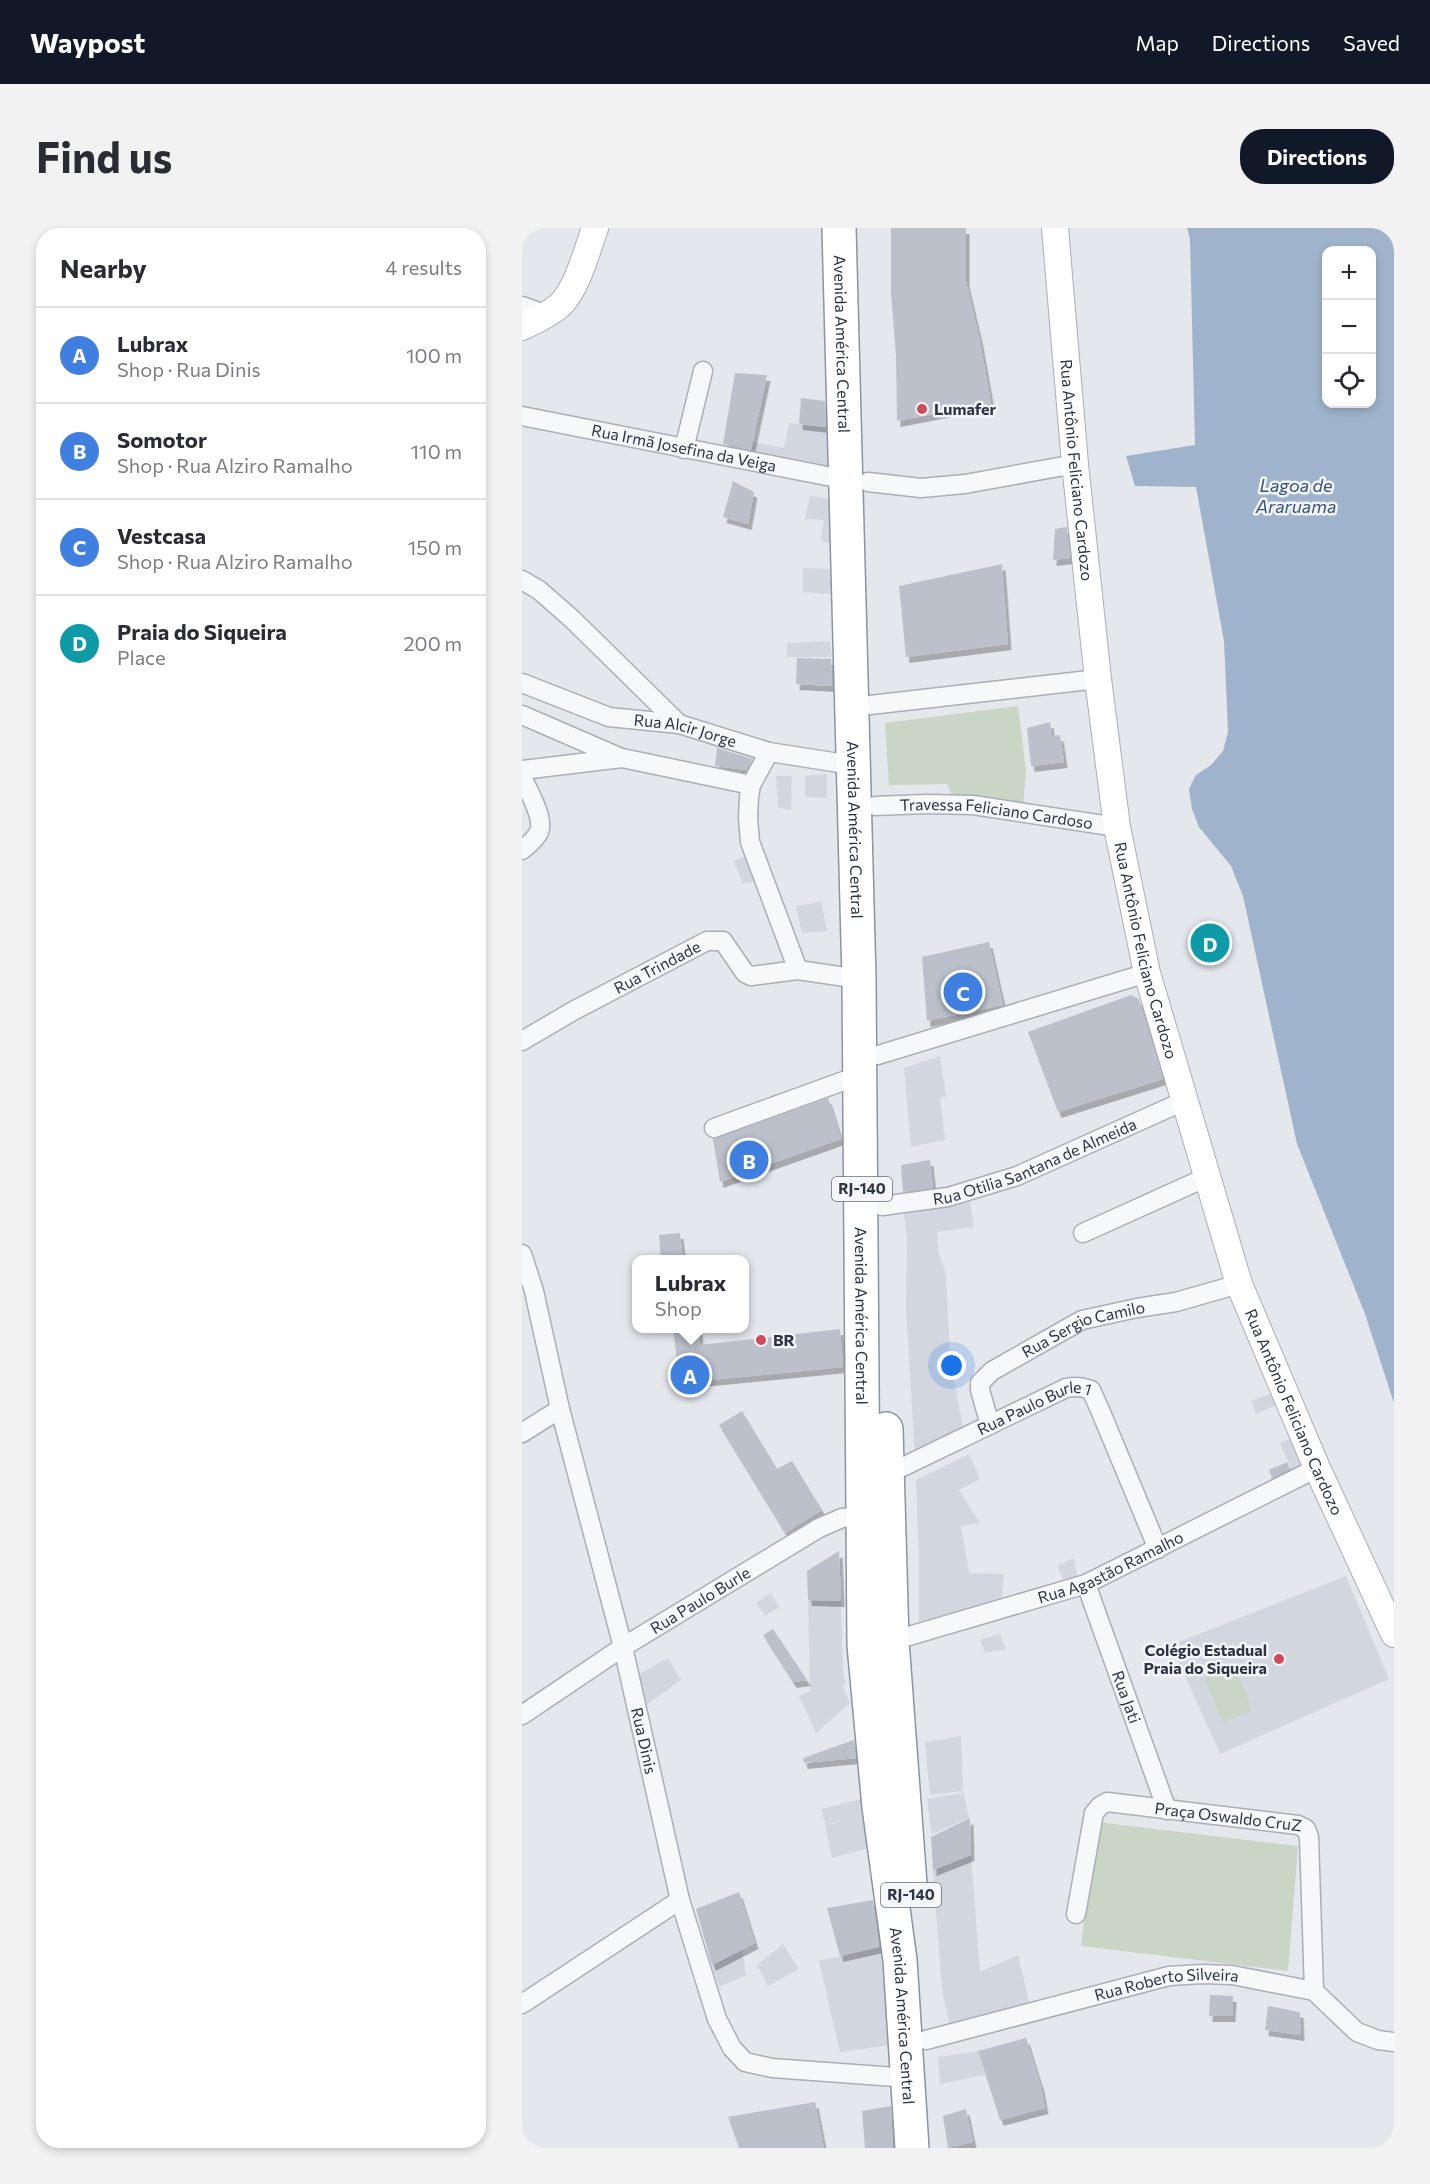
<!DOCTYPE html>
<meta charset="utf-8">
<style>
:root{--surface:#fff;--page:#f2f2f3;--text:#2b2b33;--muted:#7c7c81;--line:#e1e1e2;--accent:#111827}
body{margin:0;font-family:Commissioner,sans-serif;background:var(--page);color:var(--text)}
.controls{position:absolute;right:18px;top:18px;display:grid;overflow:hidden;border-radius:12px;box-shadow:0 3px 9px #0003}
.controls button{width:54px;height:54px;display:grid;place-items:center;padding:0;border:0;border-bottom:2px solid var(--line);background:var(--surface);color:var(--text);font:30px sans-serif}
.you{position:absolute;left:430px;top:1138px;width:21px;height:21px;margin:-15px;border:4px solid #fff;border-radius:50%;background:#1a73e8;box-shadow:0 0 0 9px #1a73e833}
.badge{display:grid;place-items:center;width:39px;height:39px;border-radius:50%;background:var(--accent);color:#fff;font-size:20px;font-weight:700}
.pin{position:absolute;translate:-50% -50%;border:3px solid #fff;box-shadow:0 2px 6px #0006}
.popup{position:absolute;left:110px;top:1027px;width:117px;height:78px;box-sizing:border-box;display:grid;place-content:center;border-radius:12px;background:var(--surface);filter:drop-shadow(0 2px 4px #0005);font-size:20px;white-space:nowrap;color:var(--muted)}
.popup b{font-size:22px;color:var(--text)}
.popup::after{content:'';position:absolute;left:50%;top:100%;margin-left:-12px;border:12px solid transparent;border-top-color:var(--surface)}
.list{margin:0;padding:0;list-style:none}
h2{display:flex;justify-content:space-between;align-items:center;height:78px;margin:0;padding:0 24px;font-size:26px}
h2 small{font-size:20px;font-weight:400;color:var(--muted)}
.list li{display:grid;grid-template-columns:39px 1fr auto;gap:18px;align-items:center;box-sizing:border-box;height:96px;padding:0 24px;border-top:2px solid var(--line)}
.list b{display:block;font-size:22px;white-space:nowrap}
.list p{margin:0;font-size:20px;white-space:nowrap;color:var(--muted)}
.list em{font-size:20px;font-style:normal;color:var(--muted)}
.icon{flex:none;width:33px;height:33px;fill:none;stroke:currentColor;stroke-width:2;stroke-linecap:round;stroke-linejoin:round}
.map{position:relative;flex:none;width:872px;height:1920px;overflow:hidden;border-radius:24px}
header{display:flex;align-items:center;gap:36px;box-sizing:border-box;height:84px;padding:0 30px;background:var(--accent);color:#fff}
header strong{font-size:28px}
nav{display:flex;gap:33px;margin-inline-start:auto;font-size:21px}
.intro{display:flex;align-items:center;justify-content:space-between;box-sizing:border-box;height:144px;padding:0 36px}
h1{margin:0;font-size:42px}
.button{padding:15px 27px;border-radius:24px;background:var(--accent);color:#fff;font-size:21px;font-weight:700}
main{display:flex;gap:36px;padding:0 36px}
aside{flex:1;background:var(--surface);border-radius:24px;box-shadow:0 3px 9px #0003}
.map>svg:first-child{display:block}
.built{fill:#d2d6de}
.green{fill:#c9d6c5}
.water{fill:#9fb4cc;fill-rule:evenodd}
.building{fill:#bbc0ca;filter:url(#shadow)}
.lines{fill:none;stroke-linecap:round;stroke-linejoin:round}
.street-casing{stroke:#a9aeb7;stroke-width:21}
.secondary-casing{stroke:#a9aeb7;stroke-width:28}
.highway-casing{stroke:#8b94a3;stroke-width:36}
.street{stroke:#f7f8fa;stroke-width:18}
.secondary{stroke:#fff;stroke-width:26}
.highway{stroke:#fff;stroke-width:33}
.poi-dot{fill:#d1495b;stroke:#f4f6f9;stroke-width:2}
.labels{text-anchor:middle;stroke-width:5;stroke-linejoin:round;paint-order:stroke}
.shield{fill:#f4f6f9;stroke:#676e7b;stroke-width:1.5}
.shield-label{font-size:15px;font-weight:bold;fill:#2b3445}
.street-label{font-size:16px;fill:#2b3445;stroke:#f4f6f9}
.poi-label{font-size:16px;font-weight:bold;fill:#2b3445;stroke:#f4f6f9;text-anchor:start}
.water-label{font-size:18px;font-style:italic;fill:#34527a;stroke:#f4f6f9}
</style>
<header>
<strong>Waypost</strong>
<nav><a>Map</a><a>Directions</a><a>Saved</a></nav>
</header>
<div class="intro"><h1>Find us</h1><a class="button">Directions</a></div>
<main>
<aside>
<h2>Nearby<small>4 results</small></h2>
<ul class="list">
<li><span class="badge" style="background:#3f7fe0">A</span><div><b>Lubrax</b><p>Shop · Rua Dinis</p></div><em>100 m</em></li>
<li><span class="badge" style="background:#3f7fe0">B</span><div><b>Somotor</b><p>Shop · Rua Alziro Ramalho</p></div><em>110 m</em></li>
<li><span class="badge" style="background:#3f7fe0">C</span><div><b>Vestcasa</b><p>Shop · Rua Alziro Ramalho</p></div><em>150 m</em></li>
<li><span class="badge" style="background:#0f9aa8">D</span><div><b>Praia do Siqueira</b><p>Place</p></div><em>200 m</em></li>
</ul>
</aside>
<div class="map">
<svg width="872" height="1920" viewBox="0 0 872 1920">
<defs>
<filter id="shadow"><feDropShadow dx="3.5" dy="6" stdDeviation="0" flood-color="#0004"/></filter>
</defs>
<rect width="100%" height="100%" fill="#e4e7ec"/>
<path class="built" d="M267,195L306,200V245L227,229L230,214L262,220Z
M288,268L313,272V316L299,313L302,292L283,291Z
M281,340L309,341L310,366L281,364Z
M308,413L310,429H265V415Z
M305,546V570L283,569V548Z
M254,548H270L269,582L256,580Z
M227,627L234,653L221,656L212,633Z
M299,674L305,703L280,705L274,678Z
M418,828L424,868L418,870L423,912L389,919L382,840Z
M448,974L452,999L415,1004L417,1025L424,1046L428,1129L442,1206L393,1227L384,1081L385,1008L382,986Z
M755,1163L760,1175L734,1186L729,1173Z
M778,1207L790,1238L772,1248L758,1215Z
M447,1226L458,1251L437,1262L458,1295L439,1298L447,1345L482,1346L480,1376L397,1400V1326L394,1252Z
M552,1330L556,1352L544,1357L535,1338Z
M824,1348L867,1451L698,1526L649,1417Z
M249,1365L257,1379L243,1388L234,1375Z
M286,1372L319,1373L321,1443L324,1456L320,1457L328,1475L294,1505L277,1468L288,1463Z
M478,1406L484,1421L463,1425L458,1412Z
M146,1430L159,1452L124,1477L116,1447Z
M439,1508L441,1563L408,1567L403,1514Z
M442,1565L447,1590L410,1606L405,1571Z
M346,1569L354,1618L310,1630L303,1597L320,1594L303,1596L300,1581Z
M449,1627L458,1744L496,1727L509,1782L429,1802L420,1762L411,1642Z
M261,1716L277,1741L246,1758L235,1737Z
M368,1716L375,1816L318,1824L297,1733Z
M220,1722L224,1747L197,1759L190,1737Z
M456,1823L463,1847L418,1856L416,1829Z"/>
<path class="green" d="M496,478L504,542L501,580L433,573L425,556L367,557L363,495Z
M714,1439L730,1483L700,1494L683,1450Z
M574,1594L776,1618L766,1743L559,1718Z"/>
<path class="water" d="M665,0H872V1175L843,1086L775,916L721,668L709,638L677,599L670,581L667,561L674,547L689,537L701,523L706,504L702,413L674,259L613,258L604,228L673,217L668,11ZM804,22H850V176H804Z"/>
<path class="building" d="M369,0H444V53L458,113L469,175L375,193L374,128L369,65Z
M213,145L245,147L229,222L201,216Z
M279,170L303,173L304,199L277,196Z
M211,253L232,264L226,296L201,289Z
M545,299L548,330L531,332L533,301Z
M480,336L486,416L384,429L377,358Z
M275,430L309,431L310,458L274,456Z
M528,494L530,508L538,507L542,534L509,538L505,500Z
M195,520L231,531L224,542L193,538Z
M467,714L481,777L405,793L400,729Z
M609,767L617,771L641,851L536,884L506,804Z
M306,870L319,911L198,954L191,911Z
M408,932L411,960L381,964L379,937Z
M158,1005L161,1032H139L137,1007Z
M151,1101H177L178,1117L318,1101L321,1139L158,1155Z
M220,1183L255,1241L270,1233L300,1282L263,1305L197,1197Z
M765,1234L768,1241L750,1250L747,1242Z
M317,1323L319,1373L286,1372L285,1343Z
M251,1401L285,1452L271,1454L241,1407Z
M332,1512L334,1530L282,1535L281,1530Z
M448,1590L449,1627L411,1642L409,1609Z
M217,1664L233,1715L190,1737L174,1681Z
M351,1672L357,1719L318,1728L305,1680Z
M688,1767L711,1768L710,1788H687Z
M746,1778L778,1784L779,1807L743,1802Z
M504,1810L519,1858L523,1880L478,1892L456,1823Z
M293,1874L302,1920H217L206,1889Z
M369,1878L371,1920H343L340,1883Z
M444,1881L451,1914L426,1920L421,1888Z"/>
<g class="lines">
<defs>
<g id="street">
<path d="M0,78L25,87"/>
<path id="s1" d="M0,188L325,252"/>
<path d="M162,221L181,143"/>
<path d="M346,254L399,260L443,256L553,236"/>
<path d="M0,352L17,362L50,391L157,496"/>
<path id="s2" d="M0,455L87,489L157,496L247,524L330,537"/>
<path d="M348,477L576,451"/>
<path d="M0,487L99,530"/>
<path d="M247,524L229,557L227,569L226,590L228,614L276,742"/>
<path d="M0,542L100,530L229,557"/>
<path d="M0,549C6,562 23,591 17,604C13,612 6,617 0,622"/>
<path id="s3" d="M353,578L404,576L451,577L595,599"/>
<path id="s4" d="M0,813L51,783L185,713H201L223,745L229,748L276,742L337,751"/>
<path d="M356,827L625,745"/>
<path d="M192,900L338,847"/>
<path id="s5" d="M360,978L426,969L495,948L662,873"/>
<path d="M561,1005L685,949"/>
<path id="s6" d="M0,1026L12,1063L38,1181L101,1419L158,1672L195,1791L210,1820L223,1834L250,1840L387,1850"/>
<path id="s7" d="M468,1197L458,1162V1155L470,1143L560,1092L615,1080L654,1074L717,1056"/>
<path d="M0,1205L38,1181"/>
<path id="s8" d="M364,1247L544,1160C553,1158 560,1159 569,1162L578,1182L636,1321"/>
<path id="s9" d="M564,1356L645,1582"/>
<path id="s10" d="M370,1413L564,1356L795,1240"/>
<path id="s11" d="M0,1487L101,1419L297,1300L320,1290L349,1288"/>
<path id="s12" d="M554,1686L572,1585L578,1578L585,1574L776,1597L784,1601L787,1609L792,1763"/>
<path d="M0,1776L158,1672"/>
<path id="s13" d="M404,1812L647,1748L680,1746L710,1747L792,1763L835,1804L856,1812L872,1814"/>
</g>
<g id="secondary">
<path id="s14" d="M533,0L553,236L576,451L595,599L625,745L717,1056L795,1240L872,1406"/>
<path d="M0,99C13,93 26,87 37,78C55,62 65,22 73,0"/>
</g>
<g id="highway">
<path id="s15" d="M317,0L337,751L342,1417L357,1579L378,1732L390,1920"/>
<path d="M364,1201L370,1413L388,1656"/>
</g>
</defs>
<use href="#street" class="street-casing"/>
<use href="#secondary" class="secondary-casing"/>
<use href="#highway" class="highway-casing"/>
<use href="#street" class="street"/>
<use href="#secondary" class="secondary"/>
<use href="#highway" class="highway"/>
</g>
<g class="poi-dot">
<circle cx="400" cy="181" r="6"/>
<circle cx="239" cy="1112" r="6"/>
<circle cx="757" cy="1431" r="6"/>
</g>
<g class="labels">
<g class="shield">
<rect x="310" y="949" width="60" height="24" rx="4.5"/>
<rect x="359" y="1655" width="60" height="24" rx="4.5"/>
</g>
<g class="shield-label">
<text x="340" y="966">RJ-140</text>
<text x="389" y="1672">RJ-140</text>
</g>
<g class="street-label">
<text dy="6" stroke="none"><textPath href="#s15" startOffset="116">Avenida América Central</textPath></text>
<text dy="6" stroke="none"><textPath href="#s1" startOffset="165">Rua Irmã Josefina da Veiga</textPath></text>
<text dy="6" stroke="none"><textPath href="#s14" startOffset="243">Rua Antônio Feliciano Cardozo</textPath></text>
<text dy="6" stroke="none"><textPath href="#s2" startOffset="171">Rua Alcir Jorge</textPath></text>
<text dy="6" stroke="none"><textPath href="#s3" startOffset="122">Travessa Feliciano Cardoso</textPath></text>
<text dy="6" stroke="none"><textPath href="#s15" startOffset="602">Avenida América Central</textPath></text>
<text dy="6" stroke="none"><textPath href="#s14" startOffset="729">Rua Antônio Feliciano Cardozo</textPath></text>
<text dy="6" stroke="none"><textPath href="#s4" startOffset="154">Rua Trindade</textPath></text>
<text dy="6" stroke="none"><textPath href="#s5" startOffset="160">Rua Otilia Santana de Almeida</textPath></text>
<text dy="6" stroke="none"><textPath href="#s15" startOffset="1088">Avenida América Central</textPath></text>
<text dy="6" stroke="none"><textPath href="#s7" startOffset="162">Rua Sergio Camilo</textPath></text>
<text dy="6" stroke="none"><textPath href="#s14" startOffset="1215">Rua Antônio Feliciano Cardozo</textPath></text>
<text dy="6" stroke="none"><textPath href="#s8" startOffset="164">Rua Paulo Burle 1</textPath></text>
<text dy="6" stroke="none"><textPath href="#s10" startOffset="231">Rua Agastão Ramalho</textPath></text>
<text dy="6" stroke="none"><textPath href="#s11" startOffset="212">Rua Paulo Burle</textPath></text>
<text dy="6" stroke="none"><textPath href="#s9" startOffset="120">Rua Jati</textPath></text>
<text dy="6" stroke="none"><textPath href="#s6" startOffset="502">Rua Dinis</textPath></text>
<text dy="6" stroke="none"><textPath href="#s12" startOffset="242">Praça Oswaldo CruZ</textPath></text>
<text dy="6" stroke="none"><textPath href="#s13" startOffset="248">Rua Roberto Silveira</textPath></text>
<text dy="6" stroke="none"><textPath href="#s15" startOffset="1790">Avenida América Central</textPath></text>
</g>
<g class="poi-label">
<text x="412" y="187">Lumafer</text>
<text x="251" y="1118">BR</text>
<text x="745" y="1428" text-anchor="end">Colégio Estadual<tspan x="745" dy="18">Praia do Siqueira</tspan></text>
</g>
<g class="water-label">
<text x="774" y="264">Lagoa de<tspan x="774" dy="21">Araruama</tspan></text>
</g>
</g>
</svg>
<div class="controls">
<button>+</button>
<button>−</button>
<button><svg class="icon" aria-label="locate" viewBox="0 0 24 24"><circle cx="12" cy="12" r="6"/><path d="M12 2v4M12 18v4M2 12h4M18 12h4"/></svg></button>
</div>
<div class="you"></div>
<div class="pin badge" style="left:168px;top:1147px;background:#3f7fe0">A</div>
<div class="popup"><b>Lubrax</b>Shop</div>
<div class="pin badge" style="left:227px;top:932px;background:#3f7fe0">B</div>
<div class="pin badge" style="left:441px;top:764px;background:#3f7fe0">C</div>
<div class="pin badge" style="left:688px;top:715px;background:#0f9aa8">D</div>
</div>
</main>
